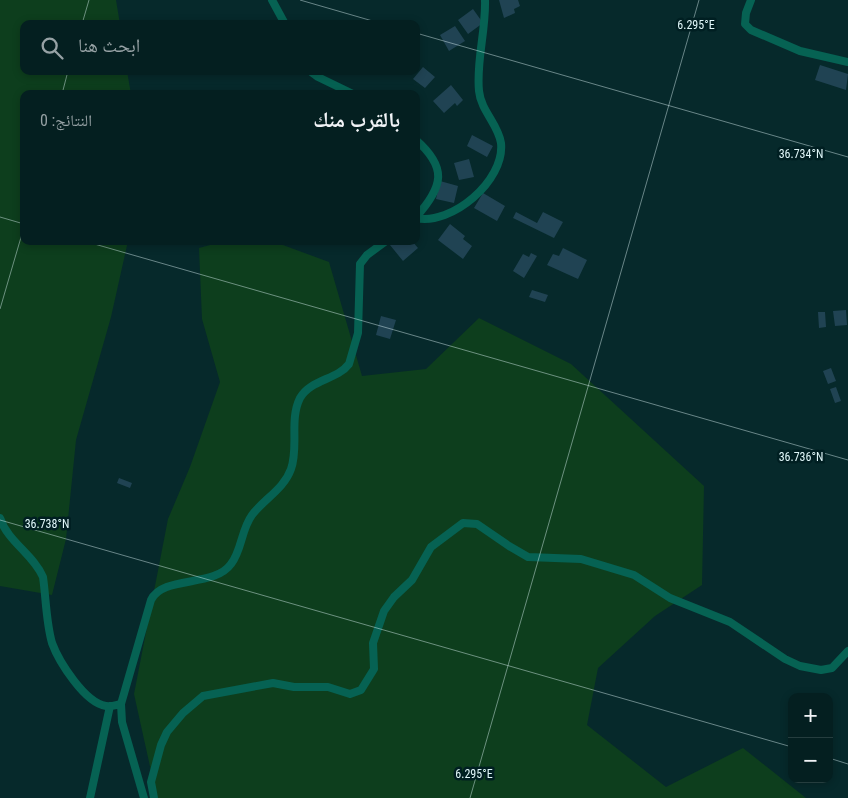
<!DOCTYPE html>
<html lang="ar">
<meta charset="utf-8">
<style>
:root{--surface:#041f20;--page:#0d2729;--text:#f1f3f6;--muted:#97a2a5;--line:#253d3e}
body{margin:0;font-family:"Roboto Condensed","Noto Naskh Arabic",sans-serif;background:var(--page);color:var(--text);direction:rtl}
.controls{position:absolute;right:15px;bottom:15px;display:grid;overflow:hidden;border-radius:10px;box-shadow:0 2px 8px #0003}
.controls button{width:45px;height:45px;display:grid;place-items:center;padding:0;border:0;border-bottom:1px solid var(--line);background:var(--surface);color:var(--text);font:25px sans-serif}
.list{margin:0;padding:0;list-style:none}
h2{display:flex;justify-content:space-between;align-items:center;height:65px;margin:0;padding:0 20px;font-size:21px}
h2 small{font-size:16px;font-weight:400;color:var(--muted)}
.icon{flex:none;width:28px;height:28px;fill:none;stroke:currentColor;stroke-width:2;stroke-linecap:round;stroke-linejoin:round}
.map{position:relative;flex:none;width:848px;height:798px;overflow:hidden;direction:ltr}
.search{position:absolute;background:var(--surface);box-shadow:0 2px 8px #0003;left:20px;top:20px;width:400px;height:55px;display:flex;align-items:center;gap:12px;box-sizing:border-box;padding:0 18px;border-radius:10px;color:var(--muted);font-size:19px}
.panel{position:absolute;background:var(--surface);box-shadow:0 2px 8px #0003;left:20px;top:90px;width:400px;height:155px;border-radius:10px;direction:rtl}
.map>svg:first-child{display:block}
.green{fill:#0d3e1d}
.building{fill:#204353}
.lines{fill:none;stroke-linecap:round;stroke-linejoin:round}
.street{stroke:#066253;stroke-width:8}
.ticks{fill:none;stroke:#e0f7f9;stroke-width:1;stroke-opacity:0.45}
.ticks-label{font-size:12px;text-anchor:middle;fill:#e0f7f9;stroke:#001f22;stroke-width:5;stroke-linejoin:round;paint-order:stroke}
</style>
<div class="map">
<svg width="848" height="798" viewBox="0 0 848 798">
<rect width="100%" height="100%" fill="#06292b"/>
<path class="green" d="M0,0H116L120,24H24V71H127L131,94H24V241H128L111,317L76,440L66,539L52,595L0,586Z
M225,241H272L329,262L362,376L426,369L479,318L571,364L704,486L702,585L655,616L598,668L587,725L666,787L743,748L806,798H157L134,694L168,519L190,467L220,382L202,319L199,248Z"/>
<path class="building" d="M499,0H518L520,6L514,9L515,13L504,18Z
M473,9L483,23L468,34L458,20Z
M455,26L465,41L449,51L440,35Z
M820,65L848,74L846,90L815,80Z
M423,67L435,77L425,88L413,79Z
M451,85L463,100L457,106L455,103L444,113L433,101Z
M472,135L493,146L487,157L467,146Z
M469,159L474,177L459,180L454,163Z
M440,181L458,186L454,203L436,199Z
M483,193L505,206L497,221L474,208Z
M516,212L537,223L543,212L563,222L554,238L513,218Z
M450,224L465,236L463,239L472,246L463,259L438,240Z
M395,241H412L418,248L403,261L390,245Z
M563,248L587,260L578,279L547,265L553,254L559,256Z
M531,253L537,256L524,278L513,271L523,254L529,257Z
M532,290L548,295L545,302L529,297Z
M846,310L847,325L835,326L833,311Z
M818,312H825L826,327L819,328Z
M381,316L396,320L390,339L376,335Z
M831,368L836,381L828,384L823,371Z
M836,387L841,401L835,403L830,389Z
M119,478L132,483L130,488L117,483Z"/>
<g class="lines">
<path class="street" d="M272,0L285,24
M751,0L746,13L745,24L751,30L800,51L848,62
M310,71L318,77L353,94
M416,140C448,168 443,187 416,217
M416,218C451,226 505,181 501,143C498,124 481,111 479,91C476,61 486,31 485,0
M0,518C8,542 33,554 43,577C46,598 46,622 52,643C59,662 85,703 106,706C111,707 116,705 121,704
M90,798L110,706
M144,798L122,722L121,704L151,600C163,575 214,588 231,564C242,550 241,530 252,515C264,499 284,489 291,469C299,447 289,420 300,398C311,379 337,380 349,364L358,333L360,264L367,255L386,241
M154,798L151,782L161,745L167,732L183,713L203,696L273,683L294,687H328L350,694L361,690L374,669L373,643L384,611L394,597L412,580L431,547L463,523L477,524L509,546L528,557L581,559L634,575L670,598L730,622L785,659L800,666L821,670L832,668L848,651"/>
</g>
<path class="ticks" d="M300,0L383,24M82,24L89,0M416,33L848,157M62,94L68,71M0,217L24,224M84,241L848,460M0,309L24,227M0,520L792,747M829,758L848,764M470,798L699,0"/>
<g class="ticks-label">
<text x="696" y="29">6.295°E</text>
<text x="801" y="158">36.734°N</text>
<text x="801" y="461">36.736°N</text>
<text x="47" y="528">36.738°N</text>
<text x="474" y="778">6.295°E</text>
</g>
</svg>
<div class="controls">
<button>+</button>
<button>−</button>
</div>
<div class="search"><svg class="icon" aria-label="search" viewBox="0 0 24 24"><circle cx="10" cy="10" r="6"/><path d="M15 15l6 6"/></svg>ابحث هنا</div>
<section class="panel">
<h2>بالقرب منك<small>النتائج: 0</small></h2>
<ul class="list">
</ul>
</section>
</div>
